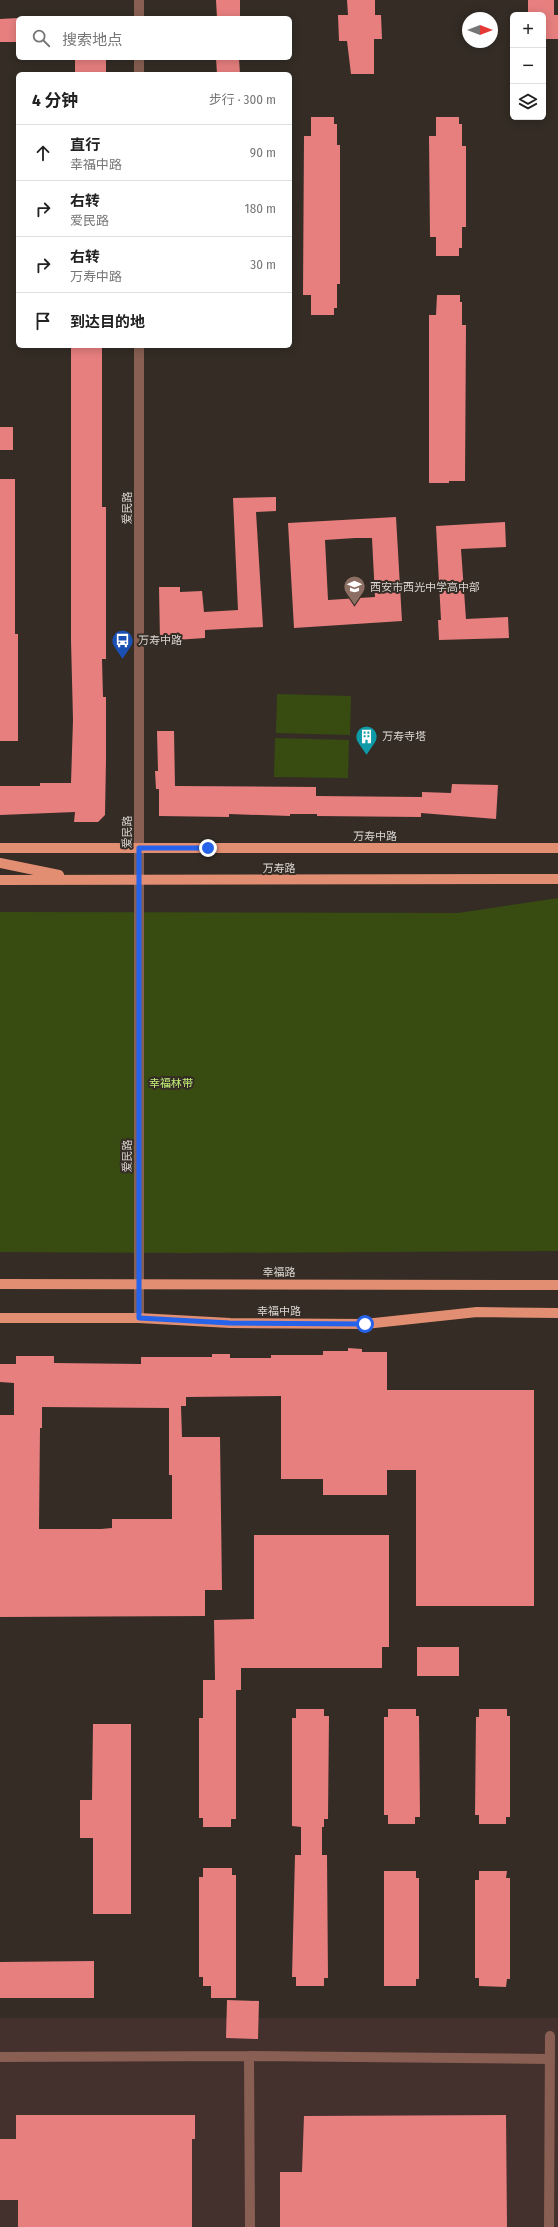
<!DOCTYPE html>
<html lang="zh">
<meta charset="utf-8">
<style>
:root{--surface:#fff;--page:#f6f6f6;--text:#222;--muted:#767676;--line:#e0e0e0}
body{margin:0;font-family:"Fira Sans Condensed","Noto Sans SC",sans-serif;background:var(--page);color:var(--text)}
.controls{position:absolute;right:12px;top:12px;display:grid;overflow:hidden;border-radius:6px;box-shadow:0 2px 10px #0003}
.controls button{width:36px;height:36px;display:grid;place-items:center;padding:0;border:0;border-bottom:1px solid var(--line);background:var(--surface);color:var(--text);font:20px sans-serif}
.compass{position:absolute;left:462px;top:12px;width:36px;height:36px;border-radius:50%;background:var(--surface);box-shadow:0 2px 10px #0003;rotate:90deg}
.stop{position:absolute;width:12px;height:12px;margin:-9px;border:3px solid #2563eb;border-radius:50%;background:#fff}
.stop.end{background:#2563eb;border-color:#fff;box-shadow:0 1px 4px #0008}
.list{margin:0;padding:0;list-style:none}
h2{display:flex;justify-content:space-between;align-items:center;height:52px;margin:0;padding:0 16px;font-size:17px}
h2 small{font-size:13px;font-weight:400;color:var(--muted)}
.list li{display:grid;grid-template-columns:26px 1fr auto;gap:12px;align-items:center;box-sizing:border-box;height:56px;padding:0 16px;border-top:1px solid var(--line)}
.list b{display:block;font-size:15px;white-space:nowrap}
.list p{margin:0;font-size:13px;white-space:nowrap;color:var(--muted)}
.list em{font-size:13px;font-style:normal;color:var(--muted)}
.icon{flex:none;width:22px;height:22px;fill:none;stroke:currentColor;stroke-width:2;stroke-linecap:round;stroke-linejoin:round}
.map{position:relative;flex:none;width:558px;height:2227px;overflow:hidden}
.search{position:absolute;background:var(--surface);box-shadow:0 2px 10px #0003;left:16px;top:16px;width:276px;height:44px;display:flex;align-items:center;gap:10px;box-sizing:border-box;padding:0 14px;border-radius:6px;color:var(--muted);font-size:15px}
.panel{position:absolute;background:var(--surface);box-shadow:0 2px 10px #0003;left:16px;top:72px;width:276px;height:276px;border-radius:6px}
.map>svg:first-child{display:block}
.industrial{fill:#44302d}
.green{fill:#384c12}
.building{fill:#e77f7f;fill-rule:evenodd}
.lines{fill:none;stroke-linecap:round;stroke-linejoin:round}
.minor{stroke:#885f52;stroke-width:10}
.major{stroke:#e18e72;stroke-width:10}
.route{stroke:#2563eb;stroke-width:5}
.labels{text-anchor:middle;stroke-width:4;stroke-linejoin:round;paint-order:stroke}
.street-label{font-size:11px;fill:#dbd6d2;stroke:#342c25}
.poi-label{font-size:11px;fill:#dbd6d2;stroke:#342c25;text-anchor:start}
.park-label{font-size:11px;fill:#c2f177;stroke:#342c25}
</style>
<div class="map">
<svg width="558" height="2227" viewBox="0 0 558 2227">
<rect width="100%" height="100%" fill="#342c25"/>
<path class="industrial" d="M0,2018H558V2227H0Z"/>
<path class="green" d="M277,694L351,696L350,735L276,733Z
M275,738L349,740L348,778L274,777Z
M558,898V1251L185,1253L0,1252V912L458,913Z"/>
<path class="building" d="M216,0H240V18H217Z
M347,0H375V15H381L382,39H374V74H351L347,41H339L338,15H348Z
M528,0H554V15H549H558V39H543V15H528Z
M18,18V42H0V19Z
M75,58H106V74H75Z
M216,58H239L240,74H217Z
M311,117H334V124H337V145H340V284H337V308H334V315H311V295H303L304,136H311Z
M436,117H459V124H462V146H466V227H462V248H459V256H436V237H430L429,136H436Z
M437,295H460V302H462V325H466L465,481H449V483H429V315H436Z
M71,346H102V507H106V659H102L103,697H106V760L105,815L98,822H74L75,812L0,815V786H40V783H71L73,720L71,640Z
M0,427H13V450H0Z
M0,479H15V634H18V741H0Z
M276,497V511L256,512L263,627L205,630V638L160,641L159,587H180V592L202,591L204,612L238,610L233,498Z
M396,517L402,621L294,628L288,523ZM355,538H372L375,597L328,600L325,540Z
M505,522L506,547L461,549L466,619L508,617L509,638L439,640L438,620H441L436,526Z
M157,731H174L175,786L316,787V796L422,797V792L451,793L452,784L498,785L496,819L421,813V817L317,816V814H290V816L229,814V817L159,816V789H156L155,771H158Z
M348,1348L362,1349V1352H387V1390H534V1606H416V1470H387V1495H323V1479H281V1396L186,1397V1406H181L182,1437H220L222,1590H205V1616L0,1617V1415H14V1383L0,1382V1364H16V1356H54V1363L141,1364V1357H212V1354H230V1358H271V1355H323V1351H348ZM42,1407L169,1408V1475H172V1519H112V1528L101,1529H39L40,1428H42Z
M254,1535H389V1647H382V1668H241V1690H236V1819H231V1827H203V1818H199V1718H203V1680H215L214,1620L254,1619Z
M417,1647H459V1676H417Z
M296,1709H324V1716H329L328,1819H324V1827H322V1855H327L328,1978H324V1986H296V1977H292L295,1855H301V1827L292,1826V1718H296Z
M388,1709H416V1716H419L420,1817H415V1824H388V1815H384V1717H388Z
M479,1709H507V1716H510V1817H506V1824H479V1815H475L476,1717H479Z
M93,1724H131V1914H93V1838H80V1800H92Z
M203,1868H232V1875H236V1998H211V1986H203V1977H199V1877H203Z
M384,1871H416V1878H419V1979H416V1986H384Z
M479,1871H507L506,1878H510V1979H507L506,1987L479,1986V1978H475V1880H479Z
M94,1961V1998H0V1962Z
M227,2000L259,2001L258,2039L226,2038Z
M16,2115H195V2139H192V2227H18V2200H0V2139H16Z
M506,2115L507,2227H280V2172H302L304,2116Z"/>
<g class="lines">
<path class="minor" d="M139,0V18
M139,58V74
M139,346V1318
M0,2057L249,2056
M250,2227L249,2056L550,2059
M549,2227L550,2036"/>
<path class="major" d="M0,848H558
M0,863L59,875
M0,880L558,879
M0,1284L558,1285
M0,1318H139L230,1323L365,1324L477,1312L558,1313"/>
</g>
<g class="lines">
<path class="route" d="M208,848H139V1318L230,1323L365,1324"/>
</g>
<defs>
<symbol id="school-pin" viewBox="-11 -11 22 30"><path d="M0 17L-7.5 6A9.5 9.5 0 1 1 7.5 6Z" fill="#8d6e63" stroke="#342c25"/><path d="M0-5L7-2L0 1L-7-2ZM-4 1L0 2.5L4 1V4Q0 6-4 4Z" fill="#fff"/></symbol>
<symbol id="bus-pin" viewBox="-11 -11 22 30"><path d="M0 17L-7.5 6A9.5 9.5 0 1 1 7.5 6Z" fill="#1a4fb4" stroke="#342c25"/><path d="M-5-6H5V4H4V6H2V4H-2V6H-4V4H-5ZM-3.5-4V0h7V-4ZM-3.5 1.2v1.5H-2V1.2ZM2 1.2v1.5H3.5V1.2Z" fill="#fff"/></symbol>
<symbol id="building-pin" viewBox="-11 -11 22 30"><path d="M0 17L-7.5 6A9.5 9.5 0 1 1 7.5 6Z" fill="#0f9aa8" stroke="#342c25"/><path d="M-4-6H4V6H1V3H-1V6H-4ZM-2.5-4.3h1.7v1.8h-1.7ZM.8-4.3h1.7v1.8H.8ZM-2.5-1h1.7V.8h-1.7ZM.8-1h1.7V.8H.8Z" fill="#fff"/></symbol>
</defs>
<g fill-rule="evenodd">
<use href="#school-pin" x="342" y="574" width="25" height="34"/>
<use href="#bus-pin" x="110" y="628" width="25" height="34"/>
<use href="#building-pin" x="354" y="724" width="25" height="34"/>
</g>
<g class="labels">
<g class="street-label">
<text transform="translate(127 508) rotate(-90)" y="4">爱民路</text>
<text transform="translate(127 832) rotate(-90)" y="4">爱民路</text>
<text x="375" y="840">万寿中路</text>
<text x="279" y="872">万寿路</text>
<text transform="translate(127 1156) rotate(-90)" y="4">爱民路</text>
<text x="279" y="1276">幸福路</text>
<text x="279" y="1315">幸福中路</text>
</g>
<g class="poi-label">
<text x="370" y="591">西安市西光中学高中部</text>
<text x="138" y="644">万寿中路</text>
<text x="382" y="740">万寿寺塔</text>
</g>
<g class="park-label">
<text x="171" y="1087">幸福林带</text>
</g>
</g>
</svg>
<div class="controls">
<button>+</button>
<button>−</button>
<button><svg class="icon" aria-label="layers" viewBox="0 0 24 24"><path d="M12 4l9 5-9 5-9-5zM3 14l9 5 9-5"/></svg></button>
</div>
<svg class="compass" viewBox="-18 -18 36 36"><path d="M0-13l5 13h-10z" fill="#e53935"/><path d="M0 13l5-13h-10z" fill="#767676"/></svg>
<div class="stop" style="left:365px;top:1324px"></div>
<div class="stop end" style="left:208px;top:848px"></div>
<div class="search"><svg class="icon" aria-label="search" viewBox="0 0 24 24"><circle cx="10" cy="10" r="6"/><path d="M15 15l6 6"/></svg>搜索地点</div>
<section class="panel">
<h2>4 分钟<small>步行 · 300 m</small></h2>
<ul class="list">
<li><svg class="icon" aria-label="ahead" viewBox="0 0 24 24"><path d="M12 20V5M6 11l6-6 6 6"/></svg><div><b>直行</b><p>幸福中路</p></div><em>90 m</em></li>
<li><svg class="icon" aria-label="right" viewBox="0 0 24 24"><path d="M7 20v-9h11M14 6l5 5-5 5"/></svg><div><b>右转</b><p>爱民路</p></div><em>180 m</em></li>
<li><svg class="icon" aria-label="right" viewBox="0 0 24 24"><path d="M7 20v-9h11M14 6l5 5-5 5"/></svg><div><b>右转</b><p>万寿中路</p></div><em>30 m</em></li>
<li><svg class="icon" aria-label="arrive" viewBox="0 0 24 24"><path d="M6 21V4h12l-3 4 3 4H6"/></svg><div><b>到达目的地</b></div></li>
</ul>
</section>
</div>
